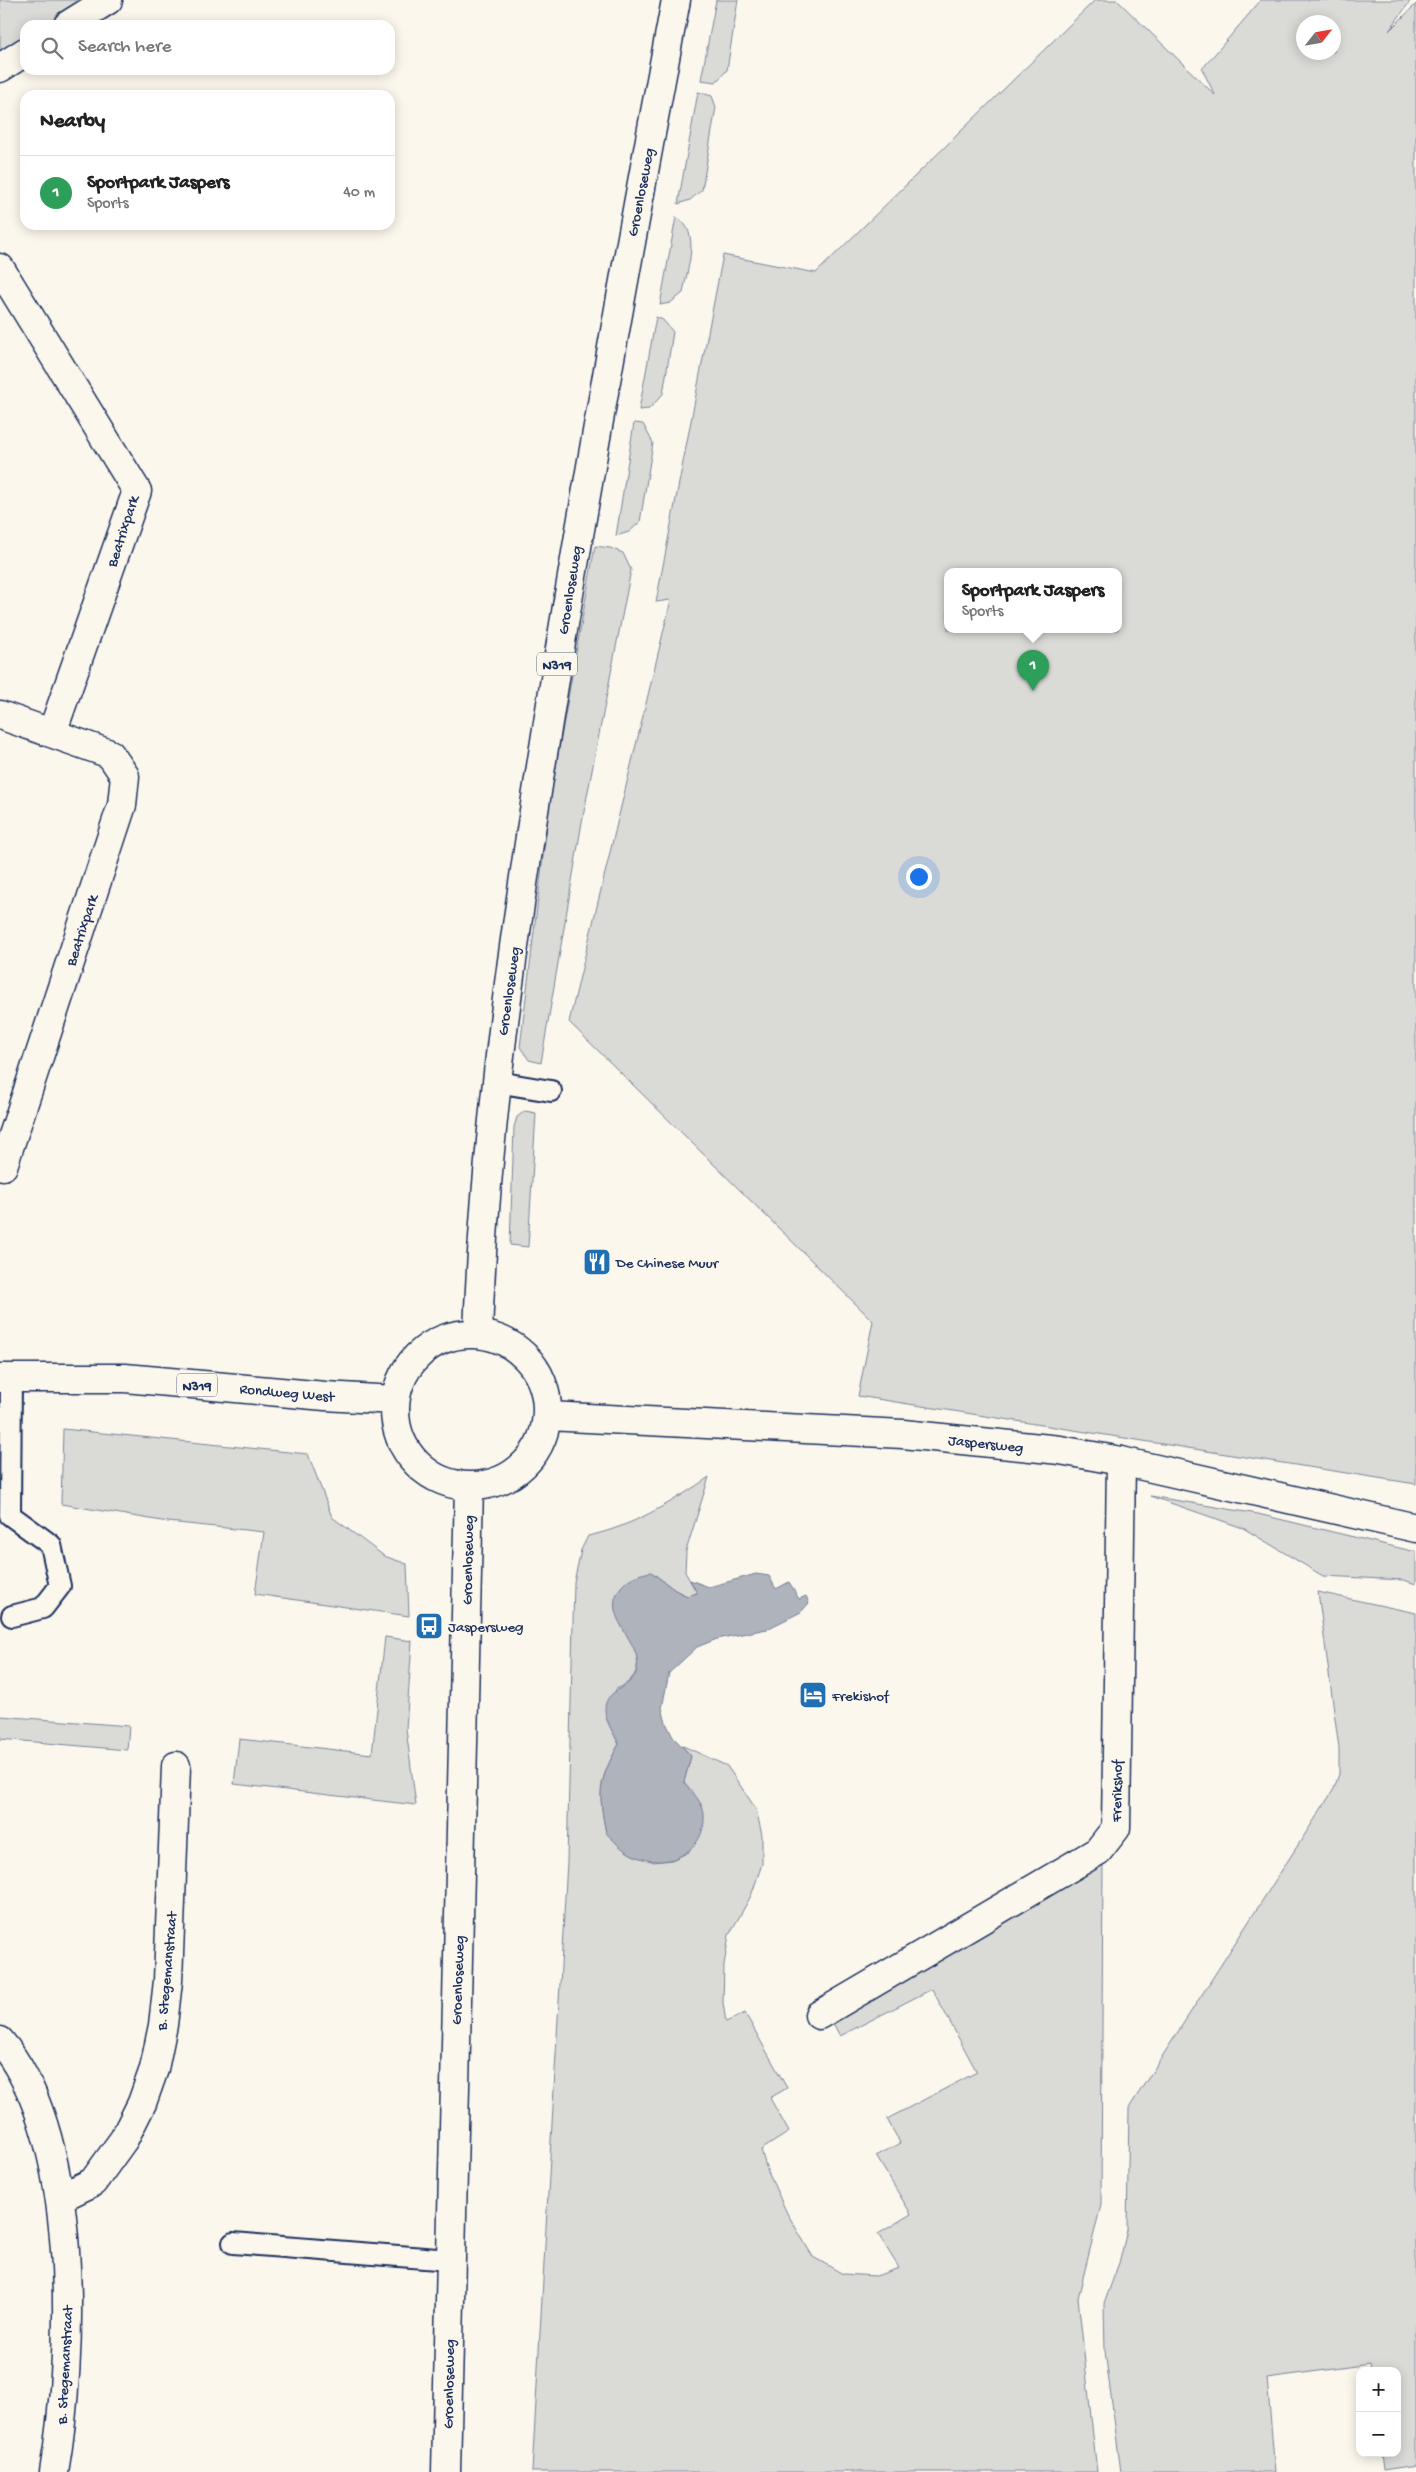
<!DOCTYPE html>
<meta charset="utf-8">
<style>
:root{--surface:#fff;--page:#f2f2f2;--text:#222;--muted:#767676;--line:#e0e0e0;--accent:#0b8043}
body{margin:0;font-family:"Gochi Hand",sans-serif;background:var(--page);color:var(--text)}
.controls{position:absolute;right:15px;bottom:15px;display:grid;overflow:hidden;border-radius:10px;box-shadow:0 2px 12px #0003}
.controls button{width:45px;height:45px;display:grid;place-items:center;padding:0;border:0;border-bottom:1px solid var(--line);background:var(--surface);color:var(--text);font:25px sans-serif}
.compass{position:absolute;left:1296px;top:15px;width:45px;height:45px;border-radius:50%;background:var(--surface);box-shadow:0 2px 12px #0003;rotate:59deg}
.you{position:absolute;left:918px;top:876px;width:18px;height:18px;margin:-12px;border:4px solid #fff;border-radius:50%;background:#1a73e8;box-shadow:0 0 0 8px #1a73e833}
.badge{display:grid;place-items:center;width:32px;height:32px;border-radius:50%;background:var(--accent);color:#fff;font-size:16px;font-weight:700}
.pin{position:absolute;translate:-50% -41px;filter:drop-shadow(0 1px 2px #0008)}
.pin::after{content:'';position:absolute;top:26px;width:18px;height:15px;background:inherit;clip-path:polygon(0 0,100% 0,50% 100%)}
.popup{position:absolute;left:944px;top:568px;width:178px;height:65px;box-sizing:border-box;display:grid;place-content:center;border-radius:10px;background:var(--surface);filter:drop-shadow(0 1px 4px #0005);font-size:16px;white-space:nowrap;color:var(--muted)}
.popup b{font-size:19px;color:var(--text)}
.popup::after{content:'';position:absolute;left:50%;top:100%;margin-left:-10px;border:10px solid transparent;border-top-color:var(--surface)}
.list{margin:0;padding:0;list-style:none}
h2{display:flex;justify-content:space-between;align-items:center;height:65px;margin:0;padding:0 20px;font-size:21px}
h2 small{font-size:16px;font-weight:400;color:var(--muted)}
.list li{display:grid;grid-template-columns:32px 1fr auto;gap:15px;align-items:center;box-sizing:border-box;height:75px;padding:0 20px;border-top:1px solid var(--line)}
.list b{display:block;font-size:19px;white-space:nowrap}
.list p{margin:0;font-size:16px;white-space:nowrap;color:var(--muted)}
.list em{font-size:16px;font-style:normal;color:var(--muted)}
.icon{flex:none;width:28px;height:28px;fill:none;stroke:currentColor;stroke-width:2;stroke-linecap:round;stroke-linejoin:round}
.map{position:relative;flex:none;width:1416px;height:2472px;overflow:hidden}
.search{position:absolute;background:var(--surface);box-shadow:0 2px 12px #0003;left:20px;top:20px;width:375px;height:55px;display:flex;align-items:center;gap:12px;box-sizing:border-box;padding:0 18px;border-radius:15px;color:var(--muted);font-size:19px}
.panel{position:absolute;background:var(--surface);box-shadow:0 2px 12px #0003;left:20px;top:90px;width:375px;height:140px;border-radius:15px}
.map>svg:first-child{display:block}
.green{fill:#dadad7;stroke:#7a849a;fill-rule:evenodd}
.water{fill:#afb3bb;stroke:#747e96}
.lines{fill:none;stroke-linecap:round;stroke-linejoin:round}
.lane-casing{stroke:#1b2f5e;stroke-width:24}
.street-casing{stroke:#1b2f5e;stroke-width:31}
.secondary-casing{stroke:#1b2f5e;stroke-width:31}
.primary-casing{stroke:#1b2f5e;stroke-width:31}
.lane{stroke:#fbf7ec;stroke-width:20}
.street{stroke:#fbf7ec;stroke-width:28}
.secondary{stroke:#fbf7ec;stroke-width:28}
.primary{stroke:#fbf7ec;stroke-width:28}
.labels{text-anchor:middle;stroke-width:5;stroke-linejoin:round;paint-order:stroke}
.shield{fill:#fbf7ec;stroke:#5e6b89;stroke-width:1}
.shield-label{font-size:14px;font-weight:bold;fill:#1b2f5e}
.street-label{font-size:15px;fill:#1b2f5e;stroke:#fbf7ec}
.poi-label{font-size:15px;fill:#1b2f5e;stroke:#fbf7ec;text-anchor:start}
</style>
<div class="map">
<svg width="1416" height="2472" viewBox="0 0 1416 2472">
<rect width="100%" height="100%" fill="#fbf7ec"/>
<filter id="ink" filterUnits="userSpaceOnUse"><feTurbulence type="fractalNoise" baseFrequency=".02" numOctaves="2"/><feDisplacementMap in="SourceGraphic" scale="10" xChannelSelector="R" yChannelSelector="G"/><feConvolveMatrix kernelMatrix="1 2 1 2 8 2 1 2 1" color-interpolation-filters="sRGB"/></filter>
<g filter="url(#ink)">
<path class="green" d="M0,0H92L52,25H25V42L0,58Z
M716,0H738L727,70L716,82L701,80Z
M1095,0H1117L1215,95L1202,69L1261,0H1411L1389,31L1416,4V1484L858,1396L873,1321L569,1022L671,600L656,602L723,255L816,273ZM1304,22H1334V52H1304ZM1118,572V630H948V572Z
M698,92L712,96L716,107L702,190L690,200L678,204Z
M676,217C702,231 687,269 683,293L670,303L660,305Z
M656,317L663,320L673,332L663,394L649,409L639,410Z
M634,423L643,424L653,443L640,522L629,532L616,536Z
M595,546L610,548L623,553L631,570L582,822L541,1063L529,1060L520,1047L550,800Z
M525,1111L536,1113L528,1247L510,1245L514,1127L517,1117Z
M63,1429L308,1454L332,1517L384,1556L407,1564L409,1616L255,1594L264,1532L168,1522L61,1504Z
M709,1477L686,1551L685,1572L697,1593L687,1596L675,1590L651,1572L634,1648C643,1667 634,1682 616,1689L607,1720L619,1744C598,1782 598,1791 606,1833L653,1862L672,1860L689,1852L691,1791L684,1782L691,1756L681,1745L727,1766L756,1809L762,1835V1864L751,1896L729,1935L724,1965L723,2003L726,2022L745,2013L787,2088L770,2098L789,2132L761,2150L767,2170L787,2213L813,2257L843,2274L876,2276L899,2268L878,2234L911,2214L876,2156L900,2143L887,2119L977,2072L932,1989L840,2036L830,2018L1103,1857L1101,2205L1078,2298L1097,2472H532L567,1862L574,1582L581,1550L588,1536C631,1527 673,1502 709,1477Z
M1150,1496L1258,1514L1416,1552V1584L1404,1580L1323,1576L1243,1528Z
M1318,1592L1416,1613V2465L1383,2470L1381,2453H1397V2371H1371L1370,2364L1267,2378L1275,2472H1121L1105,2351L1104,2304L1120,2260L1127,2230L1129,2108L1334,1789L1339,1774V1748Z
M385,1637L412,1641L406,1729L416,1805L234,1784L239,1739L372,1754Z
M0,1716L129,1726L127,1750L0,1739Z"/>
<path class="water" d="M651,1572L675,1590L687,1596L697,1593L690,1580L709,1587L756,1574L769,1576L776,1589L789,1582L799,1599L806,1596L809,1603L801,1612L767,1629L717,1639L697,1647L669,1673L662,1708L666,1723L673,1737L691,1756L684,1782C691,1791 704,1803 704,1815C706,1850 671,1869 640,1858C626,1854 616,1843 606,1833C598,1791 598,1782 619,1744C615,1736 610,1728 607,1720C596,1687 633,1692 637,1669C643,1641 598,1616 621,1587C629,1577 639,1574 651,1572Z"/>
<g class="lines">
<defs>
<path id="lane" d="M496,1082L551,1091
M11,1378L10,1515L51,1545L60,1586L43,1608L12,1616
M233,2243L450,2260"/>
<path id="street" d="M68,25L108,0
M0,68L25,52
M0,268L137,491L52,733
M0,715L110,754L125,776L122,805L3,1166
M819,2015L1098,1851L1116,1828L1121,1461
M0,2041C81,2136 74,2355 54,2472
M60,2198L93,2182L124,2139L142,2103L154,2069L163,2025L168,1981L176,1766"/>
<path id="secondary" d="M548,1416L903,1434L1060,1450L1121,1461L1416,1528
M446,2472L469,1487"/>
<path id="primary" d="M478,1334C485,1132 514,934 546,735C585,489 630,244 676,0
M395 1410a76 76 0 1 1 152 0a76 76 0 1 1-152 0Z
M0,1378H125L325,1396L394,1400"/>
</defs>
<use href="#lane" class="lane-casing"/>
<use href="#street" class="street-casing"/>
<use href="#secondary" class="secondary-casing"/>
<use href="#primary" class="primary-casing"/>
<use href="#lane" class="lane"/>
<use href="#street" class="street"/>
<use href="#secondary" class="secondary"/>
<use href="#primary" class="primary"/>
</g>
</g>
<defs>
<symbol id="restaurant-square" viewBox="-11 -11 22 22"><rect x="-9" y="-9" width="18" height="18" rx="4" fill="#1f6fb2" stroke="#fbf7ec"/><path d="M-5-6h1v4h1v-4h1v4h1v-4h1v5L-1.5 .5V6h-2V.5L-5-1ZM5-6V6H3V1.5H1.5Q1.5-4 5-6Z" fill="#fff"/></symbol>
<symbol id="bus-square" viewBox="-11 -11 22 22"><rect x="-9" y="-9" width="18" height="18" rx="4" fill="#1f6fb2" stroke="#fbf7ec"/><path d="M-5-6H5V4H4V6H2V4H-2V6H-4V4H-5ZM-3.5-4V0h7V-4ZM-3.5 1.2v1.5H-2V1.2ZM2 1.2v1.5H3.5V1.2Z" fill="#fff"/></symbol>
<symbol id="hotel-square" viewBox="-11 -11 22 22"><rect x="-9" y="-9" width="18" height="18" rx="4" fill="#1f6fb2" stroke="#fbf7ec"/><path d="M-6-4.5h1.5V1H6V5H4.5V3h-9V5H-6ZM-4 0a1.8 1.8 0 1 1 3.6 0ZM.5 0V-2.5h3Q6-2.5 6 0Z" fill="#fff"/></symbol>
</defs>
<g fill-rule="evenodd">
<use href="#restaurant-square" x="581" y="1246" width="32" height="32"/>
<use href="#bus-square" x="413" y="1610" width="32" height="32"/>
<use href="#hotel-square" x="797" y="1679" width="32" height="32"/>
</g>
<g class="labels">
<g class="shield">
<rect x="537" y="652.5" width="40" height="23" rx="4"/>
<rect x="177" y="1373.5" width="40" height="23" rx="4"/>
</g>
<g class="shield-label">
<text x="557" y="669">N319</text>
<text x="197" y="1390">N319</text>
</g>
<g class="street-label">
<text transform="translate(640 192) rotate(-79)" y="5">Groenloseweg</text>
<text transform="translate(122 531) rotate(-72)" y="5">Beatrixpark</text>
<text transform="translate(569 590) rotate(-81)" y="5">Groenloseweg</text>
<text transform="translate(81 930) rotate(-72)" y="5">Beatrixpark</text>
<text transform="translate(508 991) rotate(-82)" y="5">Groenloseweg</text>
<text transform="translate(287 1392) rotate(5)" y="5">Rondweg West</text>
<text transform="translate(986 1443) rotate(6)" y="5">Jaspersweg</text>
<text transform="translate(467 1560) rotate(-89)" y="5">Groenloseweg</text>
<text transform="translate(1116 1791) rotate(-89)" y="5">Frerikshof</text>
<text transform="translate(166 1971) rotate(-85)" y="5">B. Stegemanstraat</text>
<text transform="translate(457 1980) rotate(-88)" y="5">Groenloseweg</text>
<text transform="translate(64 2365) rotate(-87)" y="5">B. Stegemanstraat</text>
<text transform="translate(448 2384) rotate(-89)" y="5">Groenloseweg</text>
</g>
<g class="poi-label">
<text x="616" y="1267">De Chinese Muur</text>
<text x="448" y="1631">Jaspersweg</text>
<text x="832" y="1700">Frekishof</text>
</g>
</g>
</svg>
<div class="controls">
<button>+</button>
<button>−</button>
</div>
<svg class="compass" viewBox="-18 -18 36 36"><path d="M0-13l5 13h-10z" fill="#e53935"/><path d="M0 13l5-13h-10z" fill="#767676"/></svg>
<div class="you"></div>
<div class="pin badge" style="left:1033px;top:691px;background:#2e9e5b">1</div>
<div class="popup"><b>Sportpark Jaspers</b>Sports</div>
<div class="search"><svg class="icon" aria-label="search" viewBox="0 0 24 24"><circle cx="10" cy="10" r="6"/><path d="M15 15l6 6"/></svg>Search here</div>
<section class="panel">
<h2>Nearby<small></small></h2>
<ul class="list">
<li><span class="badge" style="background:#2e9e5b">1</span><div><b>Sportpark Jaspers</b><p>Sports</p></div><em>40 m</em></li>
</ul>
</section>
</div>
